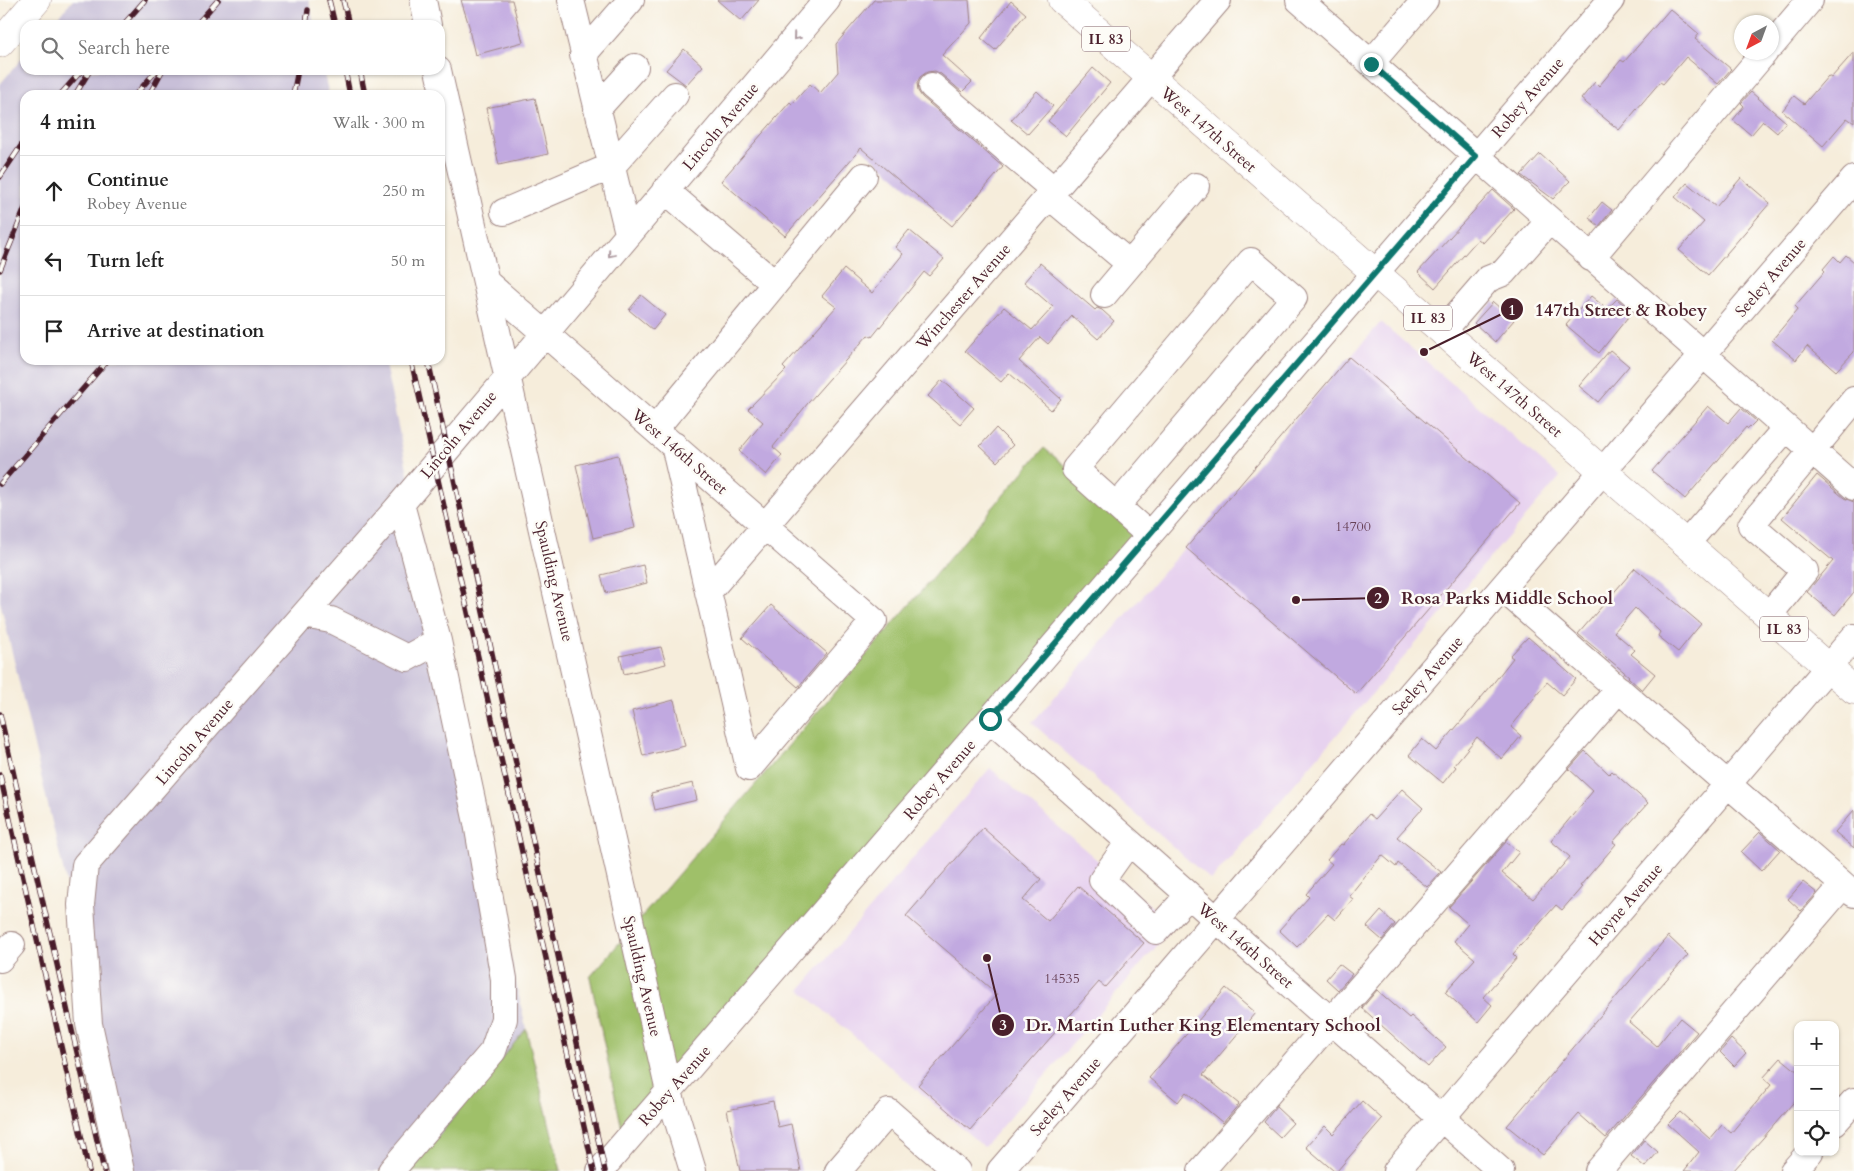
<!DOCTYPE html>
<meta charset="utf-8">
<style>
:root{--surface:#fff;--page:#f6f6f6;--text:#222;--muted:#767676;--line:#e0e0e0}
body{margin:0;font-family:Cardo,serif;background:var(--page);color:var(--text)}
.controls{position:absolute;right:15px;bottom:15px;display:grid;overflow:hidden;border-radius:10px;box-shadow:0 1px 4px #0004}
.controls button{width:45px;height:45px;display:grid;place-items:center;padding:0;border:0;border-bottom:1px solid var(--line);background:var(--surface);color:var(--text);font:25px sans-serif}
.compass{position:absolute;left:1734px;top:15px;width:45px;height:45px;border-radius:50%;background:var(--surface);box-shadow:0 1px 4px #0004;rotate:221deg}
.stop{position:absolute;width:15px;height:15px;margin:-11px;border:4px solid #0f766e;border-radius:50%;background:#fff}
.stop.end{background:#0f766e;border-color:#fff;box-shadow:0 1px 5px #0008}
.list{margin:0;padding:0;list-style:none}
h2{display:flex;justify-content:space-between;align-items:center;height:65px;margin:0;padding:0 20px;font-size:21px}
h2 small{font-size:16px;font-weight:400;color:var(--muted)}
.list li{display:grid;grid-template-columns:32px 1fr auto;gap:15px;align-items:center;box-sizing:border-box;height:70px;padding:0 20px;border-top:1px solid var(--line)}
.list b{display:block;font-size:19px;white-space:nowrap}
.list p{margin:0;font-size:16px;white-space:nowrap;color:var(--muted)}
.list em{font-size:16px;font-style:normal;color:var(--muted)}
.icon{flex:none;width:28px;height:28px;fill:none;stroke:currentColor;stroke-width:2;stroke-linecap:round;stroke-linejoin:round}
.map{position:relative;flex:none;width:1854px;height:1171px;overflow:hidden}
.search{position:absolute;background:var(--surface);box-shadow:0 1px 4px #0004;left:20px;top:20px;width:425px;height:55px;display:flex;align-items:center;gap:12px;box-sizing:border-box;padding:0 18px;border-radius:15px;color:var(--muted);font-size:19px}
.panel{position:absolute;background:var(--surface);box-shadow:0 1px 4px #0004;left:20px;top:90px;width:425px;height:275px;border-radius:15px}
.map>svg:first-child{display:block}
.built{fill:#e7d2ef}
.industrial{fill:#c8bfd8}
.green{fill:#9fc069;stroke:#74704a}
.building{fill:#c1a9e0}
.lines{fill:none;stroke-linecap:round;stroke-linejoin:round}
.minor-casing{stroke:#a08683;stroke-width:28}
.major-casing{stroke:#a08683;stroke-width:29}
.minor{stroke:#fff;stroke-width:26}
.major{stroke:#fff;stroke-width:28}
.rail-casing{stroke:#4a1f2b;stroke-width:5.5}
.rail{stroke:#fdfcf7;stroke-width:4;stroke-dasharray:11;stroke-linecap:butt}
.oneway{stroke:#ae9aa0}
.route{stroke:#0f766e;stroke-width:6}
.labels{text-anchor:middle;stroke-width:5;stroke-linejoin:round;paint-order:stroke}
.number-label{font-size:14px;fill:#684258}
.shield{fill:#fdfcf7;stroke:#806168;stroke-width:1}
.shield-label{font-size:15px;font-weight:bold;fill:#4a1f2b}
.street-label{font-size:16px;fill:#4a1f2b;stroke:#fdfcf7}
.leader{fill:none;stroke:#4a1f2b;stroke-width:2}
.callout-dot{fill:#4a1f2b;stroke:#fdfcf7;stroke-width:2}
.mark-label{font-size:15px;text-anchor:middle;font-weight:bold;fill:#fff}
.callout-label{font-size:18px;text-anchor:middle;font-weight:bold;fill:#4a1f2b;stroke:#fdfcf7;stroke-width:5;stroke-linejoin:round;paint-order:stroke}
</style>
<div class="map">
<svg width="1854" height="1171" viewBox="0 0 1854 1171">
<rect width="100%" height="100%" fill="#fdfcf7"/>
<filter id="ink" filterUnits="userSpaceOnUse"><feTurbulence type="fractalNoise" baseFrequency=".02" numOctaves="2"/><feDisplacementMap in="SourceGraphic" scale="10" xChannelSelector="R" yChannelSelector="G"/><feConvolveMatrix kernelMatrix="1 2 1 2 8 2 1 2 1" color-interpolation-filters="sRGB"/></filter>
<filter id="wash" filterUnits="userSpaceOnUse"><feTurbulence type="fractalNoise" baseFrequency=".0096" numOctaves="4" result="noise"/><feDisplacementMap in="SourceGraphic" scale="20" xChannelSelector="R" yChannelSelector="G"/><feGaussianBlur stdDeviation="1.12" result="paint"/><feColorMatrix in="noise" values="0 0 0 0 0 0 0 0 0 0 0 0 0 0 0 0 0 1.4 0 .05"/><feComposite in="paint" operator="in"/></filter>
<g filter="url(#wash)">
<rect width="100%" height="100%" fill="#f6eddb"/>
<path class="built" d="M1381,322L1560,477L1211,880L1032,723Z
M990,768L1174,926L984,1147L800,990Z"/>
<path class="industrial" d="M73,0H309L314,25H51Z
M25,55V70H323L329,95H25V360H384L526,1029L410,1171H134L0,601V84Z"/>
<path class="green" d="M1044,448L1149,535L625,1143L590,977Z
M526,1029L561,1171H410Z"/>
<g id="blocks">
<path class="building" d="M461,0H512L523,42L475,55L469,30L470,29Z
M717,0H759L741,21Z
M874,0H969L971,23L942,55L972,82L962,92L941,74L935,71L927,72L920,77L917,83L918,91L922,97L1003,167L952,226L861,148L785,236L721,181L790,102L792,104L810,84L820,93L838,72L836,44Z
M1011,1L1026,14L995,50L981,38Z
M1670,9L1699,34L1695,39L1731,69L1718,84L1686,57L1663,84L1660,82L1619,130L1581,99L1595,82L1599,86L1621,60L1624,62Z
M684,49L703,66L686,85L666,70Z
M1854,52V123L1847,118L1823,146L1782,111L1794,96L1804,104L1828,76L1831,78Z
M1093,68L1110,83L1066,136L1048,121Z
M1037,91L1053,106L1028,134L1011,120Z
M1751,92L1786,122L1777,133L1763,121L1751,135L1733,120L1744,106L1741,103Z
M535,98L548,154L499,165L486,108Z
M1540,154L1570,181L1553,199L1521,175Z
M1741,178L1770,203L1708,275L1679,250L1704,222L1675,197L1687,183L1716,207Z
M1493,190L1514,209L1483,243L1478,239L1435,288L1418,272Z
M1602,202L1612,210L1599,226L1589,218Z
M909,230L944,259L929,276L924,272L872,337L868,335L808,403L773,447L782,455L766,475L739,451L763,422L748,409L786,370L783,367L836,307L822,296L844,269L872,293L903,254L895,247Z
M1846,255L1854,262V352L1836,371L1807,346L1796,360L1772,340L1798,309L1795,306L1825,271L1823,269L1834,256L1840,262Z
M1040,263L1095,310L1097,308L1102,310L1114,321L1098,339L1072,316L1048,344L1040,337L1019,361L1061,399L1051,410L1009,373L1001,382L965,351L1004,307L1032,330L1053,307L1024,282Z
M641,295L665,315L653,330L629,310Z
M1591,296L1607,309L1617,299L1632,312L1599,353L1566,325Z
M1493,302L1514,320L1495,342L1474,323Z
M1610,350L1629,366L1598,402L1579,386Z
M1349,357L1520,503L1356,694L1186,548Z
M942,380L974,408L960,424L928,396Z
M1708,406L1728,423L1741,408L1756,421L1748,429L1746,427L1685,499L1652,471Z
M996,428L1013,445L997,462L980,446Z
M618,455L635,528L593,538L576,465Z
M1817,475L1844,498L1854,502V592L1835,615L1807,592L1833,561L1782,518Z
M643,565L647,583L606,593L601,575Z
M1635,568L1701,624L1678,652L1658,636L1660,632L1635,608L1614,632L1635,650L1631,654L1655,674L1642,690L1628,677L1629,676L1578,634Z
M771,605L827,653L798,687L742,638Z
M1528,637L1576,679L1562,695L1547,682L1511,727L1521,736L1502,759L1477,737L1454,765L1456,767L1443,783L1409,755L1422,739L1436,751L1491,686L1513,658L1510,656Z
M661,647L666,664L624,674L620,656Z
M674,700L685,746L643,756L632,711Z
M1585,751L1609,774L1612,771L1648,803L1613,842L1616,844L1580,886L1582,887L1562,910L1556,905L1513,954L1517,958L1483,997L1492,1005L1478,1022L1445,992L1475,959L1454,941L1468,924L1449,907L1506,842L1519,852L1502,873L1533,899L1570,857L1551,841L1593,791L1569,769Z
M693,783L697,800L655,810L651,793Z
M1402,789L1423,808L1397,837L1441,872L1427,887L1398,863L1396,867L1382,855L1349,896L1353,899L1335,920L1328,914L1297,947L1279,930L1309,897L1306,894L1332,864L1327,860L1341,844L1343,845L1369,814L1375,819Z
M1854,810V848L1835,832Z
M983,828L1041,879L1023,900L1048,921L1078,886L1144,943L1105,987L1099,982L970,1130L918,1085L997,994L906,916Z
M1760,832L1780,850L1761,871L1741,852Z
M1803,882L1817,893L1801,911L1788,899Z
M1381,911L1395,924L1382,940L1367,927Z
M1668,936L1688,955L1629,1022L1657,1046L1680,1018L1697,1032L1606,1138L1579,1114L1543,1155L1507,1126Z
M1339,964L1352,974L1338,990L1326,979Z
M1226,988L1255,1013L1203,1075L1239,1104L1223,1123L1186,1092L1178,1102L1149,1078Z
M1377,990L1409,1018L1411,1016L1446,1047L1428,1067L1362,1008Z
M1731,1039L1746,1053L1734,1066L1720,1052Z
M1781,1058L1798,1072V1097L1763,1138L1733,1171H1684L1699,1152L1668,1124L1680,1112L1710,1139L1722,1125L1731,1133L1771,1085L1763,1078Z
M773,1101L778,1127L791,1124L801,1171H740L727,1110Z
M1362,1101L1382,1119L1337,1171H1334L1306,1147L1325,1126L1333,1134Z
M1276,1107L1293,1123L1280,1137L1264,1122Z
M1644,1140L1658,1152L1645,1167L1631,1156Z"/>
</g>
</g>
<g filter="url(#ink)">
<use href="#blocks" fill-opacity="0" stroke="#a08683" stroke-width="1"/>
<g class="lines">
<defs>
<path id="minor" d="M423,0L428,25
M571,0L628,233
M1299,0L1854,487
M1772,45L1810,0
M583,55L631,0
M1371,63L1425,0
M438,70L669,1092L693,1171
M932,86L1054,190
M597,109L635,67
M665,190L775,284
M1049,196L1130,264
M504,212L612,166L675,95
M1591,258L1765,52
M486,282L874,621L749,768
M1104,295L1196,186
M1443,331L1488,279L1503,273L1549,221
M655,429L864,176
M674,445L749,768
M1117,506L1294,298L1251,261L1075,469L1149,535
M1686,544L1786,428
M1502,588L1854,894
M708,592L1218,0
M304,615L331,620L407,658L438,641
M1768,616L1805,571L1751,525L1854,400
M990,719L1501,1171
M1129,842L1102,880L1156,931L1189,895
M0,959L12,945
M1835,1122L1854,1101
M121,1171L89,1024L81,905L85,865L401,504L827,0
M391,1171L493,1051L504,1019V979L477,823L438,641L401,504
M600,1171L1611,0
M838,1171L889,1112L957,1171
M1000,1171L1854,179
M1201,1171L1619,689
M1396,1171L1854,637
M1598,1171L1843,885
M1793,1171L1810,1152"/>
<path id="major" d="M1062,0L1854,690
M0,43L37,0"/>
</defs>
<use href="#minor" class="minor-casing"/>
<use href="#major" class="major-casing"/>
<use href="#minor" class="minor"/>
<use href="#major" class="major"/>
<defs>
<path id="rail" d="M329,0L335,25
M343,0L349,25
M123,25L145,0
M196,25L218,0
M306,25L308,10
M345,70L350,95
M360,70L365,95
M60,95L82,70
M75,95L90,70
M135,95L157,70
M149,95L162,71
M293,95L298,70
M0,177L25,140
M0,270L25,208
M411,360L594,1171
M428,360L605,1171
M0,484L108,360
M0,714L104,1171
M0,775L89,1171"/>
</defs>
<use href="#rail" class="rail-casing"/>
<use href="#rail" class="rail"/>
</g>
<defs><path id="oneway-chevron" d="M-2-3.5L2.5 0L-2 3.5" fill="none" stroke-width="1.6" stroke-linecap="round" stroke-linejoin="round" transform="scale(1.25)"/></defs>
<g class="oneway">
<use href="#oneway-chevron" transform="translate(796 37) rotate(130)"/>
<use href="#oneway-chevron" transform="translate(611 254) rotate(130)"/>
</g>
</g>
<g class="lines" filter="url(#ink)">
<path class="route" d="M990,719L1476,156L1371,64"/>
</g>
<g class="labels">
<g class="number-label">
<text x="1353" y="531">14700</text>
<text x="1062" y="983">14535</text>
</g>
<g class="shield">
<rect x="1082" y="26.5" width="48" height="25" rx="4"/>
<rect x="1404" y="305.5" width="48" height="25" rx="4"/>
<rect x="1760" y="616.5" width="48" height="25" rx="4"/>
</g>
<g class="shield-label">
<text x="1106" y="44">IL 83</text>
<text x="1428" y="323">IL 83</text>
<text x="1784" y="634">IL 83</text>
</g>
<g class="street-label">
<text transform="translate(1527 97) rotate(-49)" y="6">Robey Avenue</text>
<text transform="translate(720 126) rotate(-50)" y="6">Lincoln Avenue</text>
<text transform="translate(1209 129) rotate(41)" y="6">West 147th Street</text>
<text transform="translate(1770 277) rotate(-49)" y="6">Seeley Avenue</text>
<text transform="translate(963 296) rotate(-49)" y="6">Winchester Avenue</text>
<text transform="translate(1515 394) rotate(41)" y="6">West 147th Street</text>
<text transform="translate(458 434) rotate(-50)" y="6">Lincoln Avenue</text>
<text transform="translate(680 451) rotate(41)" y="6">West 146th Street</text>
<text transform="translate(555 581) rotate(77)" y="6">Spaulding Avenue</text>
<text transform="translate(1427 675) rotate(-49)" y="6">Seeley Avenue</text>
<text transform="translate(194 741) rotate(-49)" y="6">Lincoln Avenue</text>
<text transform="translate(939 779) rotate(-49)" y="6">Robey Avenue</text>
<text transform="translate(1625 904) rotate(-49)" y="6">Hoyne Avenue</text>
<text transform="translate(1246 945) rotate(41)" y="6">West 146th Street</text>
<text transform="translate(643 976) rotate(77)" y="6">Spaulding Avenue</text>
<text transform="translate(674 1085) rotate(-49)" y="6">Robey Avenue</text>
<text transform="translate(1065 1096) rotate(-49)" y="6">Seeley Avenue</text>
</g>
</g>
<path class="leader" d="M1424 352L1512 309M1296 600L1378 598M987 958L1003 1025"/>
<g class="callout-dot">
<circle cx="1424" cy="352" r="5"/>
<circle cx="1296" cy="600" r="5"/>
<circle cx="987" cy="958" r="5"/>
<circle cx="1512" cy="309" r="12"/>
<circle cx="1378" cy="598" r="12"/>
<circle cx="1003" cy="1025" r="12"/>
</g>
<g class="mark-label">
<text x="1512" y="315">1</text>
<text x="1378" y="603">2</text>
<text x="1003" y="1030">3</text>
</g>
<g class="callout-label">
<text x="1621" y="316">147th Street &amp; Robey</text>
<text x="1507" y="604">Rosa Parks Middle School</text>
<text x="1203" y="1031">Dr. Martin Luther King Elementary School</text>
</g>
</svg>
<div class="controls">
<button>+</button>
<button>−</button>
<button><svg class="icon" aria-label="locate" viewBox="0 0 24 24"><circle cx="12" cy="12" r="6"/><path d="M12 2v4M12 18v4M2 12h4M18 12h4"/></svg></button>
</div>
<svg class="compass" viewBox="-18 -18 36 36"><path d="M0-13l5 13h-10z" fill="#e53935"/><path d="M0 13l5-13h-10z" fill="#767676"/></svg>
<div class="stop" style="left:990px;top:719px"></div>
<div class="stop end" style="left:1371px;top:64px"></div>
<div class="search"><svg class="icon" aria-label="search" viewBox="0 0 24 24"><circle cx="10" cy="10" r="6"/><path d="M15 15l6 6"/></svg>Search here</div>
<section class="panel">
<h2>4 min<small>Walk · 300 m</small></h2>
<ul class="list">
<li><svg class="icon" aria-label="ahead" viewBox="0 0 24 24"><path d="M12 20V5M6 11l6-6 6 6"/></svg><div><b>Continue</b><p>Robey Avenue</p></div><em>250 m</em></li>
<li><svg class="icon" aria-label="left" viewBox="0 0 24 24"><path d="M17 20v-9H6M10 6l-5 5 5 5"/></svg><div><b>Turn left</b></div><em>50 m</em></li>
<li><svg class="icon" aria-label="arrive" viewBox="0 0 24 24"><path d="M6 21V4h12l-3 4 3 4H6"/></svg><div><b>Arrive at destination</b></div></li>
</ul>
</section>
</div>
